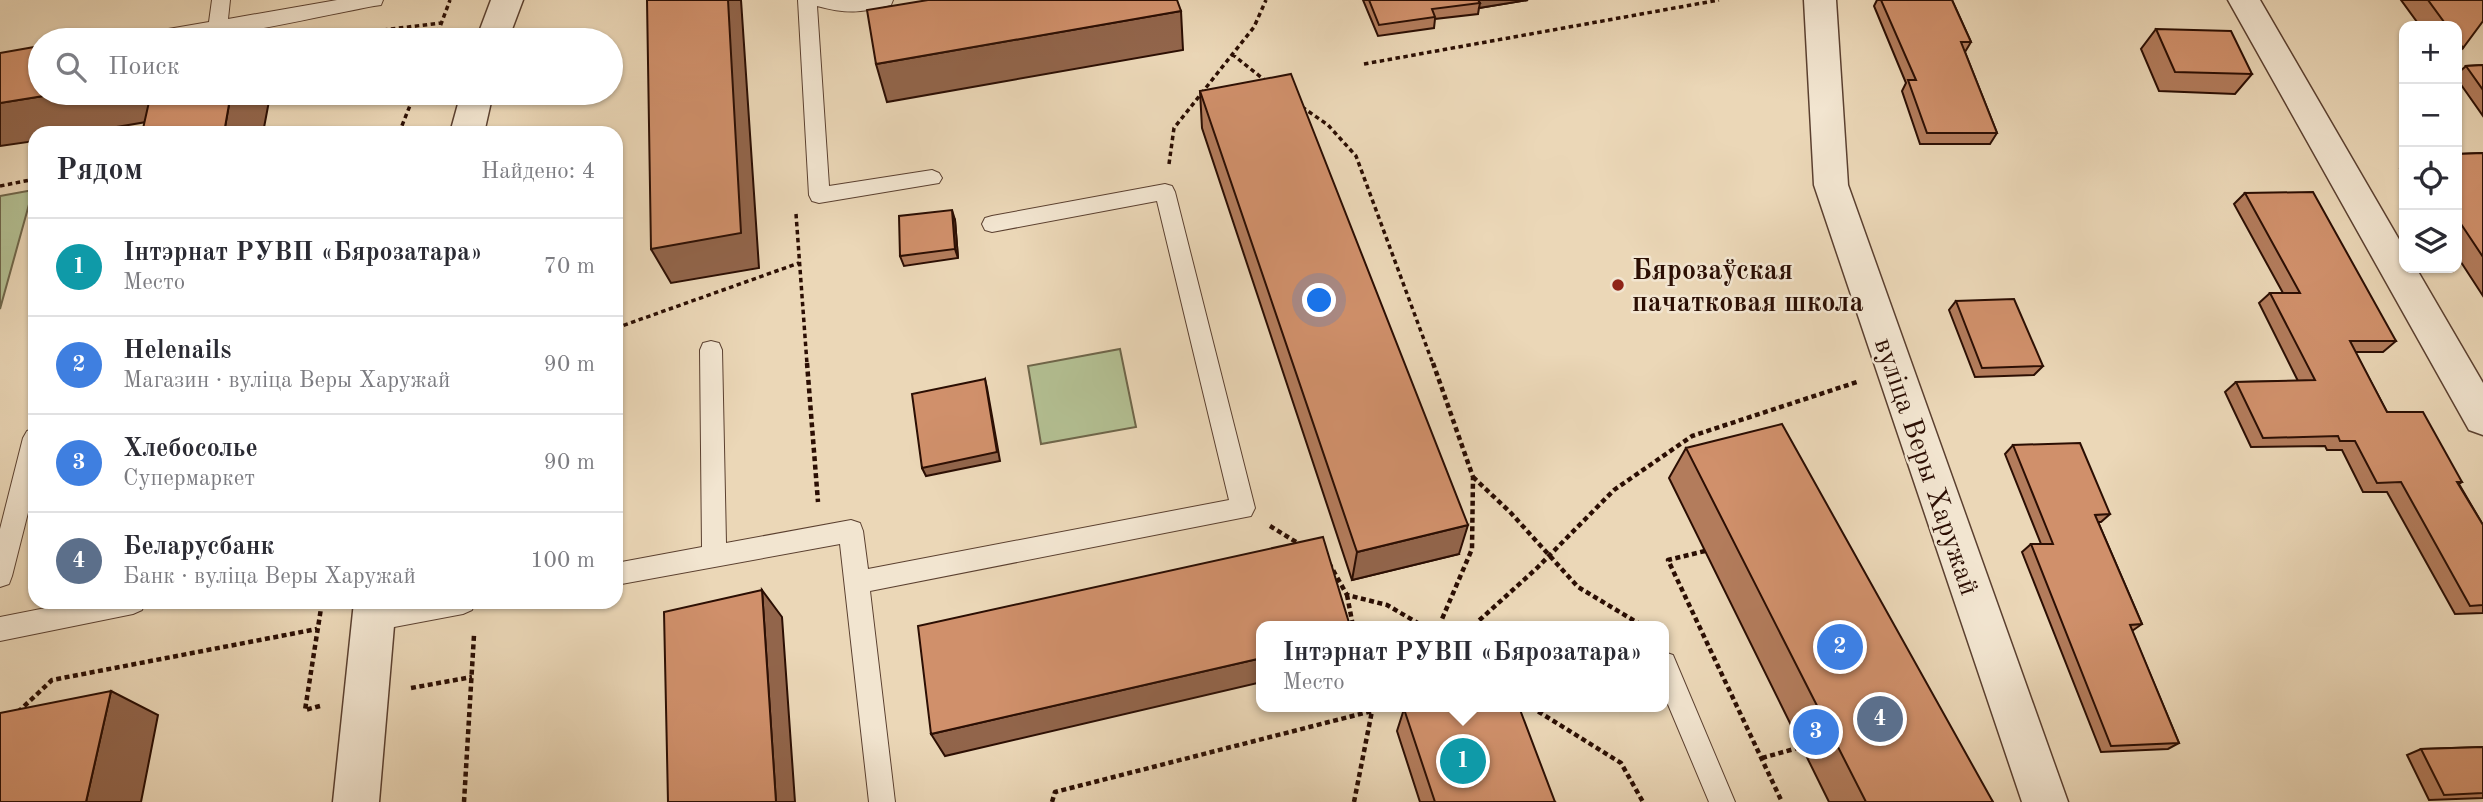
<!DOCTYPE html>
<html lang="ru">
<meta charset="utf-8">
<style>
:root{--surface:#fff;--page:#f2f2f3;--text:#2b2b33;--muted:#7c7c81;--line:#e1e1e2;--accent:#2563eb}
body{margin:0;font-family:"Old Standard TT",serif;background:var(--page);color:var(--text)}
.controls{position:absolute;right:21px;top:21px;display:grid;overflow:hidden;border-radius:14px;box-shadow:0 2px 5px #0004}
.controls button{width:63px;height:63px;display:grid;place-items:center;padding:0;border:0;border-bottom:2px solid var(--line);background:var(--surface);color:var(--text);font:35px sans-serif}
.you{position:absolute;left:1320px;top:301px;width:24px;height:24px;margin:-18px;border:5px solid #fff;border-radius:50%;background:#1a73e8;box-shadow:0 0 0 10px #1a73e833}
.badge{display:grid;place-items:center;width:46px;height:46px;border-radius:50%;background:var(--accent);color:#fff;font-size:23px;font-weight:700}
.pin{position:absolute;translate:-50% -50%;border:4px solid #fff;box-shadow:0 2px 7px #0006}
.popup{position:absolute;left:1256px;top:621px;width:413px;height:91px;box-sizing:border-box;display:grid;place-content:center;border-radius:14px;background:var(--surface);filter:drop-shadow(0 2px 5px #0005);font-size:23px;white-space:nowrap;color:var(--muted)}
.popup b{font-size:26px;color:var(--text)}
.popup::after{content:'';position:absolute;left:50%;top:100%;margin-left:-14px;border:14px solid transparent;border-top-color:var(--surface)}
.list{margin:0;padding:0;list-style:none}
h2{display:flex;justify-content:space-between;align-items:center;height:91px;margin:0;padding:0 28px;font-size:30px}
h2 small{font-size:23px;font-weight:400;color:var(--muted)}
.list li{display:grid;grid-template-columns:46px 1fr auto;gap:21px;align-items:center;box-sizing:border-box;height:98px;padding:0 28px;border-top:2px solid var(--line)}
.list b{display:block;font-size:26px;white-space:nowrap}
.list p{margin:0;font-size:23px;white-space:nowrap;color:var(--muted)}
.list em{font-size:23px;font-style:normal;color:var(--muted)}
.icon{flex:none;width:38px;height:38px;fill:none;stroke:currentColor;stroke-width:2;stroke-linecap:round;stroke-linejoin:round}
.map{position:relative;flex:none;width:2483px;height:802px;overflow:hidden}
.search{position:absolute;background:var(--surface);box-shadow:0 2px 5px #0004;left:28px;top:28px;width:595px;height:77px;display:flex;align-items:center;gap:18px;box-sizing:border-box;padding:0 24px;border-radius:38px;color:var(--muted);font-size:26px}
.panel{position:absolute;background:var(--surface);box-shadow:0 2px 5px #0004;left:28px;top:126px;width:595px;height:483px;border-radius:21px}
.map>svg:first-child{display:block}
.green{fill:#b3bf92;stroke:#6f664a;stroke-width:2}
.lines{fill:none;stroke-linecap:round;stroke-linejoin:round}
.lane-casing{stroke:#5b4030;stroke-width:2}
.street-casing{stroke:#5b4030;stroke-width:3}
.path-far1{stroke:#2b0e03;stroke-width:3.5;stroke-dasharray:4.5 3.5;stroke-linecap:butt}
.path{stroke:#2b0e03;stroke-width:4.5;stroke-dasharray:5 3.5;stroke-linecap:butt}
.lane{fill:#f2e5d0;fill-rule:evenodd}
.street{fill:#f2e5d0;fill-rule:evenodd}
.wall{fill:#b37c5c;stroke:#2b0e03;stroke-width:2}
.shaded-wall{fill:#92654b;stroke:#2b0e03;stroke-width:2}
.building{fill:#d0906b;stroke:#2b0e03;stroke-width:2}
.poi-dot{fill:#8f2418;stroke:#f2e5d0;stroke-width:2.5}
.labels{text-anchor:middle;stroke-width:5;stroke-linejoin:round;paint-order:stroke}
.poi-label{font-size:28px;font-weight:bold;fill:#2b0e03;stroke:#f2e5d0;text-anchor:start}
.street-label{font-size:28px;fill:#2b0e03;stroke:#f2e5d0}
</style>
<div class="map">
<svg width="2483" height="802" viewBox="0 0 2483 802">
<rect width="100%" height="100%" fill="#ebd7b7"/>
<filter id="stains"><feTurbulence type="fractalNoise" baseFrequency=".00286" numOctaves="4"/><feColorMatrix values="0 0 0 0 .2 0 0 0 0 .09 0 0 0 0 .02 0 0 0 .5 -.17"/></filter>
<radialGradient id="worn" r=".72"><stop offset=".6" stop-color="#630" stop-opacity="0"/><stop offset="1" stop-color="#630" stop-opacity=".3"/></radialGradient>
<path class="green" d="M33,190L0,309V196Z
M1120,349L1136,427L1041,444L1028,366Z"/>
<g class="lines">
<defs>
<path id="lane" d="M212,0H230L228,19L337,0H383L381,5L374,6C299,20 210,44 136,40L138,35L145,33L209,22Z
M798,0H893L891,5C860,13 847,14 817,6L829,186L932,170L939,173L942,178L939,183L819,203L812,201L809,195Z
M1165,184L1172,186L1175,192L1255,508L1251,516L870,591L895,802H869L840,544L616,585V563L702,547L700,350L703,343L711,341L719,343L722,350L726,543L851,520L860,523L863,531L868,569L1229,500L1157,201L992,232L985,230L982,224L985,218L992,216Z
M35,428V485L12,576L9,584L0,587V529L23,438L27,431Z
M76,602H145L142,610L133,614L0,641V617Z
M401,602H475L472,610L463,614L373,631L364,627L360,619L364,611Z
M1664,652L1673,655L1735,802H1709L1664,695Z"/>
<path id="street" d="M491,0H523L508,40H476Z
M1804,0H1836L1848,185L2068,802H2022L1814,185Z
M2228,0H2260L2404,248V268H2416L2483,383V435L2469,430Z
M461,93H493L484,133H450Z
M354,602H396L379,802H333Z"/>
</defs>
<use href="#lane" class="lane-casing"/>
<use href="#street" class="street-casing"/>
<path class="path-far1" d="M383,30L441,23
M435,40L450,0
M1232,54L1267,82
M1364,64L1719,0
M1302,107L1328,125L1356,156L1433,364
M399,133L415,93
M1169,164L1174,128L1254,27L1266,0
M0,186L35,179
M796,214L807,364
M616,328L799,263"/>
<path class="path" d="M807,363L818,502
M1433,363L1473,477L1472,549L1439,626
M1473,477L1510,512L1578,587L1643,626
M1270,526L1301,545
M1705,551L1668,560L1782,802
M1329,563L1347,595L1387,605L1423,626
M1347,595L1353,626
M1473,626L1537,568L1614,490L1692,436L1857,382
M411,688L472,677
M320,706L305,710L322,602
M1531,707L1621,763L1643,802
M18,712L52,680L317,629
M1762,758L1801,747
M464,802L474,635
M1052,802L1055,792L1372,711L1371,707
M1354,802L1372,711L1377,707"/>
<use href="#lane" class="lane"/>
<use href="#street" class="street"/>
</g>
<path class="wall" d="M1363,0H1528L1479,8L1478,14L1435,19L1434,28L1378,36Z
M1877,0H1952L1971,42L1965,52L1997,133L1990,144H1920L1902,91L1906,83L1874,6Z
M2401,0H2483L2463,48L2457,54V26H2420Z
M2156,29L2252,74L2235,94L2159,91L2141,49Z
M2483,65V116L2457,79V74L2466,66Z
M1200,91L1459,554L1352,580L1202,128Z
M2483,153V296L2457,256V154Z
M2404,165V175L2400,169Z
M2245,193L2396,341L2383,352H2355L2387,412L2462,482L2459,484L2483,525V613L2455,614L2387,492H2363L2342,450H2327L2325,446L2251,447L2225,392L2236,382L2298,381L2259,303L2270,293H2283L2234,204Z
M955,220L958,258L904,266L900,256Z
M1956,301L2043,366L2034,375L1975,377L1949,310Z
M2013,445L2110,514L2101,522H2098L2142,624L2132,631L2179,743L2168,749L2101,752L2022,552L2031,544H2041L2005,454Z
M1686,448L1993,802H1829L1669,478Z
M1404,709L1555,802H1420L1397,731Z
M2483,747V798L2429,800L2407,755L2421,749Z"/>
<path class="shaded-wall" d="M728,0H741L759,268L671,283L651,249Z
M1476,0H1528L1479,8L1480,3Z
M1181,11L1183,50L887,102L876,64Z
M124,33L130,40H122Z
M62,93H154L146,122L81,133H35V141L0,146V103Z
M231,93H262L269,101L263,133H224Z
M952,210L955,220L958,258L955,249Z
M985,379L987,388L1000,461L926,476L922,468Z
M1468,525L1459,554L1352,580L1357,552Z
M762,590L782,617L795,802H776Z
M1262,658V682L945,756L931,734Z
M111,691L158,715L141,802H86Z"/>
<path class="building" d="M647,0H728L741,233L651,249Z
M928,0H1177L1181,11L876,64L867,10Z
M1369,0H1478L1480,3L1432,9L1435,17L1379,25Z
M1881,0H1952L1971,42H1961L1997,133H1927L1908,80H1916Z
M2428,0H2483V21L2463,48L2457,39V26H2447Z
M2156,29L2231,31L2252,74L2175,72Z
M124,33L122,40H79Z
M40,46V93H62L0,103V53Z
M2483,65V90L2466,66Z
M1291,74L1468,525L1357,552L1200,91Z
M151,93H231L224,133H142Z
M2483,153V257L2457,218V154Z
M2313,192L2396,341H2350L2387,412H2423L2462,482H2457L2483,525V605L2470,606L2401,482L2377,483L2355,441H2340L2338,436L2263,438L2236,382L2315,380L2270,293H2300L2245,193Z
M952,210L955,249L900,256L899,216Z
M2014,299L2043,366L1982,368L1956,301Z
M985,379L997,452L922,468L912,394Z
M1782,424L1993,802H1866L1686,448Z
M2080,443L2110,514L2095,515L2142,624L2130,625L2179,743L2111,746L2031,544H2053L2013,445Z
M1323,537L1350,626H1262V658L931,734L918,626Z
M762,590L776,802H668L664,612Z
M111,691L86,802H0V713Z
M1411,707H1519L1555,802H1435L1404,709Z
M2483,747V793L2444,795L2421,749Z"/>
<circle class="poi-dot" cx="1618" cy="285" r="7"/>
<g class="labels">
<g class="poi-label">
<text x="1632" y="279">Бярозаўская<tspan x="1632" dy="32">пачатковая школа</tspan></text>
</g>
<g class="street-label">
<text transform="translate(1928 466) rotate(71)" y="10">вуліца Веры Харужай</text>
</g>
</g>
<rect width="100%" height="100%" filter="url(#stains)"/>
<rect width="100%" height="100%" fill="url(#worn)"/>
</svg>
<div class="controls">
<button>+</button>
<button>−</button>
<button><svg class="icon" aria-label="locate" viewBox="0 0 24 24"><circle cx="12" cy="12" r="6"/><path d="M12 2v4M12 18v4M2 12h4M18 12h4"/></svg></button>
<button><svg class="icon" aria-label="layers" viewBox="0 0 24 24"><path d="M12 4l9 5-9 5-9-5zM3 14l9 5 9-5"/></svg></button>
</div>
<div class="you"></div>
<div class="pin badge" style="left:1463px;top:761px;background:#0f9aa8">1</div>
<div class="popup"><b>Інтэрнат РУВП «Бярозатара»</b>Место</div>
<div class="pin badge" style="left:1840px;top:647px;background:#3f7fe0">2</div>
<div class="pin badge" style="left:1816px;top:732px;background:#3f7fe0">3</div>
<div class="pin badge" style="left:1880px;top:719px;background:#5c6f8a">4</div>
<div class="search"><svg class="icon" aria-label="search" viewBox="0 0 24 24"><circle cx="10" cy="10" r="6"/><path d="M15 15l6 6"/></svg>Поиск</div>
<section class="panel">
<h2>Рядом<small>Найдено: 4</small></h2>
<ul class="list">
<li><span class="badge" style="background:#0f9aa8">1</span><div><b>Інтэрнат РУВП «Бярозатара»</b><p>Место</p></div><em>70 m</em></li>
<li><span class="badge" style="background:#3f7fe0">2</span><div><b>Helenails</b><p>Магазин · вуліца Веры Харужай</p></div><em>90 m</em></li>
<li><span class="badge" style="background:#3f7fe0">3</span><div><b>Хлебосолье</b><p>Супермаркет</p></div><em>90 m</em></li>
<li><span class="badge" style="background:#5c6f8a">4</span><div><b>Беларусбанк</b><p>Банк · вуліца Веры Харужай</p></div><em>100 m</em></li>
</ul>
</section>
</div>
